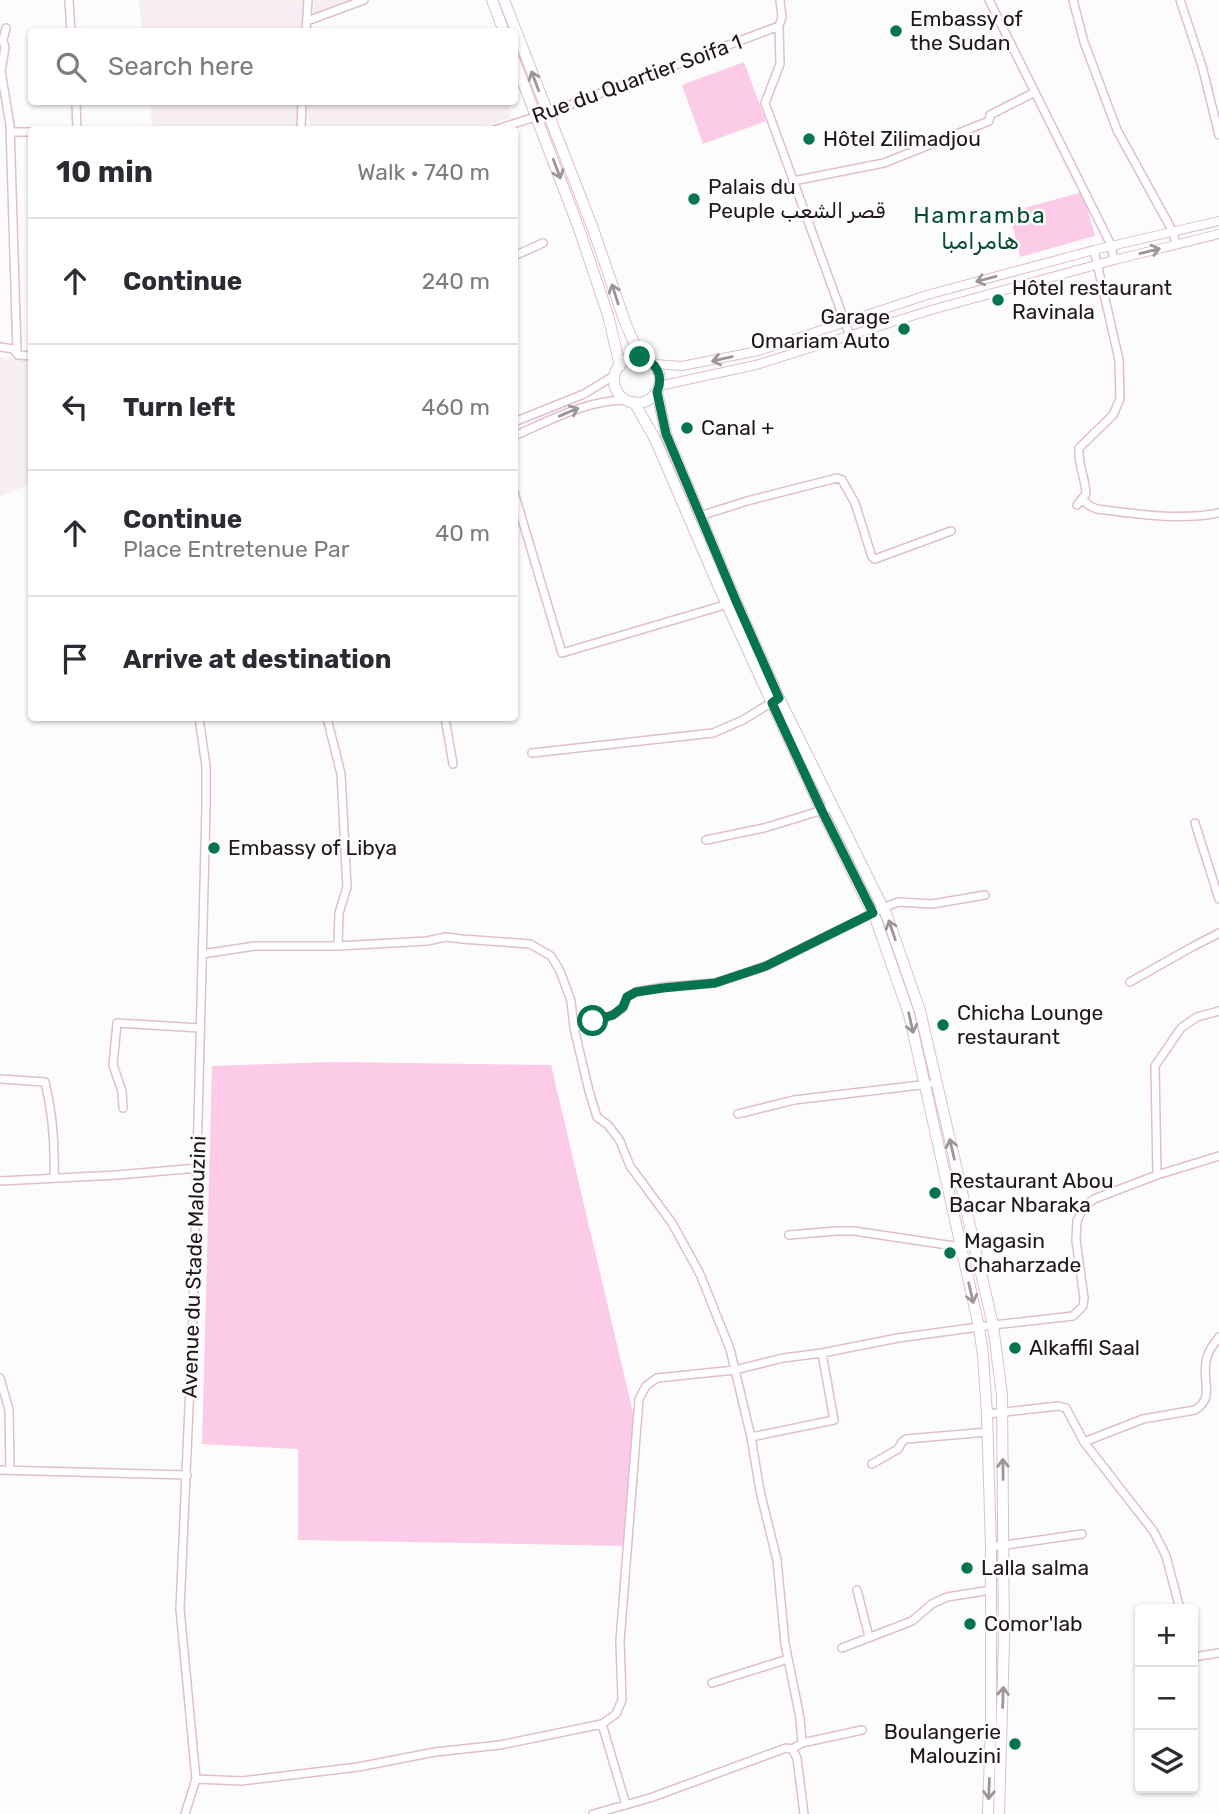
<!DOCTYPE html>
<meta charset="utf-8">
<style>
:root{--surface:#fff;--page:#f7f7f7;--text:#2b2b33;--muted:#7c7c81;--line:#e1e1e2}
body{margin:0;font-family:Rubik,Cairo,sans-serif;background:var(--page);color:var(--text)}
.controls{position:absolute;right:21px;bottom:21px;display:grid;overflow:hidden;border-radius:7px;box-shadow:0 2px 5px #0004}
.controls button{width:63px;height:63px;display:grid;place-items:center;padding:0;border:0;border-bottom:2px solid var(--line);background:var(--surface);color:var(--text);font:35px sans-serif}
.stop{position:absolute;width:21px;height:21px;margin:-16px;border:5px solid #06754f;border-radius:50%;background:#fff}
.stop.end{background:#06754f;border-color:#fff;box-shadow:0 2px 7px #0008}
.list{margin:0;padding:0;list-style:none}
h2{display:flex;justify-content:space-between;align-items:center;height:91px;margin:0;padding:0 28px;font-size:30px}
h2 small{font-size:23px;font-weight:400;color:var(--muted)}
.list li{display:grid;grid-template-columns:46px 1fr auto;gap:21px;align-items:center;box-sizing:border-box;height:126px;padding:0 28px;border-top:2px solid var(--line)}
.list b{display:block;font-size:26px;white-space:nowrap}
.list p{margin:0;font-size:23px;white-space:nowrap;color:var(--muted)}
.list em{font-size:23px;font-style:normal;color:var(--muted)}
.icon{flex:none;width:38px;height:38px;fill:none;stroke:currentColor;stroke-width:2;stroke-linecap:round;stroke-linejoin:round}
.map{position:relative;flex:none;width:1219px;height:1814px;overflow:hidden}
.search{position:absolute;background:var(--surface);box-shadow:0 2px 5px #0004;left:28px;top:28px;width:490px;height:77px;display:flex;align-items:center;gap:18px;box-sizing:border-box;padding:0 24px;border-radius:7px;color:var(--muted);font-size:26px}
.panel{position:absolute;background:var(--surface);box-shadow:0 2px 5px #0004;left:28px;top:126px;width:490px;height:595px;border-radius:7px}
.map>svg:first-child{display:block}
.built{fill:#f6eef3}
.green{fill:#fbcbe8}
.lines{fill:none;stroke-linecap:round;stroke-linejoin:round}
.minor-casing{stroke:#dfbed2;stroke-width:10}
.tertiary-casing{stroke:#dfbed2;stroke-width:10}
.secondary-casing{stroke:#dfbed2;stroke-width:12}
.minor{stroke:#fff;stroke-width:7}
.tertiary{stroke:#fff;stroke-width:8}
.secondary{stroke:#fff;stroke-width:10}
.oneway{stroke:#9b9699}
.route{stroke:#06754f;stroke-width:9}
.poi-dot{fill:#06754f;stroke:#fcfcfc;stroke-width:2.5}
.labels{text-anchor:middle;stroke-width:5;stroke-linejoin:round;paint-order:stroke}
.poi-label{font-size:21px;fill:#21151c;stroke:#fcfcfc;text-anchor:start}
.street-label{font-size:21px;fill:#21151c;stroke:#fcfcfc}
.neighbourhood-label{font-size:23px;letter-spacing:2px;fill:#044d32;stroke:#fcfcfc}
</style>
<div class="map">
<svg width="1219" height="1814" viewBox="0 0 1219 1814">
<rect width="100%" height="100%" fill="#fcfcfc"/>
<path class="built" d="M139,0H306L304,31H142Z
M314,0H355L313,15Z
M150,102H299L297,129H153Z
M306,102H507L511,118L477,129H311Z
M0,357L32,360L31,484L0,496Z"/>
<path class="green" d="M744,62L766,121L703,144L682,85Z
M1083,192L1095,236L1020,257L1009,212Z
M333,1062L551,1065L635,1421L629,1546L298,1540V1449L202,1444L212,1066Z"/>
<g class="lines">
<defs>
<path id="minor" d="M69,0L71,32
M780,0L782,17L779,26L780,64L765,103L850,336
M989,0L1111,245L1114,260
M1073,0L1084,42L1117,130L1173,232L1176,244
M1180,0L1202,66L1219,135
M307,21L364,0
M6,28L3,40L5,48L1,71L10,125L17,352
M306,32L308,0
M76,102L77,130
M301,130L302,102
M494,130L548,113L779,26
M10,132H32
M793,181L884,163L989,121L990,115L1035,92
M514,256L543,243
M0,347L13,349L18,355L32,356
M514,422L584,394L615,375
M514,436C551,420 586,400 627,400
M514,492L562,653L728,604
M1082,499L1090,506L1097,509C1137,514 1179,521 1219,513
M1077,505L1086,494C1085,475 1078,467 1079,448L1113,415L1120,399L1119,360L1094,250
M700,516L747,501L837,478L842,480L855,503L872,557L875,559L951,531
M327,718L341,774L347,887L339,913L338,946
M445,718L453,764
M532,753L713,733L743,720L774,701
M1195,823L1219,899
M706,840L764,828L833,807
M202,954L255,946H338L427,941L446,937L462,939L530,944L551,956L560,971L571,1001L574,1028L589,1091L597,1117L608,1125L620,1141L630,1166L672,1223L700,1274L730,1349L751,1437L760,1491L777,1560L785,1644L800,1718L802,1743L792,1749L786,1748L650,1798L593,1814
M1130,982L1192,947L1219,933
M574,1028L613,1015L623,1008L627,997L636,992L663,987L715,983L766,966L883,908L898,902L932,904L985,895
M0,1079L45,1082C53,1114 55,1144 54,1177
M123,1108L122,1091L113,1065L117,1023L200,1028
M738,1114L794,1100L929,1084
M1157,1175L1155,1066L1181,1028L1197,1017L1219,1011
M0,1181L117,1175L198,1168
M789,1235L836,1231H854L961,1247
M0,1378L9,1410L10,1470
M987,1414L1058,1406L1066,1408L1084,1442L1154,1532L1166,1556L1180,1609
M751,1437L834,1420L822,1353
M1084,1442L1143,1419L1195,1410C1215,1398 1202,1381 1206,1362C1207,1352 1213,1345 1219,1337
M872,1464L898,1449L902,1442L906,1439L988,1432
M0,1470L187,1475
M991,1547L1082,1534
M857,1590L869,1637
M842,1648L912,1621L932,1604L947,1597L991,1590
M1193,1657L1219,1653
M712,1683L788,1659
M602,1724L626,1805
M802,1743L862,1730
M792,1749L797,1758L804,1814
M196,1779L242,1781L358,1767L435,1752L500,1745L602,1724L616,1714L622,1700L620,1641L639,1399L646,1386L657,1378L735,1370L783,1358L822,1353L898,1338L993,1325L1073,1316L1083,1306L1084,1298L1076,1240L1077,1221L1083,1208L1094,1199L1157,1175L1219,1156
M185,1814L196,1779L180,1609L193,1317L206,808V766L199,718"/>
<path id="tertiary" d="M654,364L682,366L758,351L927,295L1094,250L1219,221
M659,386L756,365L931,310L1114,260L1219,234"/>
<path id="secondary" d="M492,0L504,32
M504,0L592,226L625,322L640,357
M514,59L578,226L608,315L620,366
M614 380a23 23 0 1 1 46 0a23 23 0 1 1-46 0Z
M657,392L666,434L736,601L779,698L887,916L920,1011L993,1325L1002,1395L1004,1641L999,1814
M634,402L655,439L718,585L772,703L822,811L876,920L909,1014L979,1327L983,1355L987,1414L991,1547V1723L988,1814"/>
</defs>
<use href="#minor" class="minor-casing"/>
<use href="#tertiary" class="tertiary-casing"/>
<use href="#secondary" class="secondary-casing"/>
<use href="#minor" class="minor"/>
<use href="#tertiary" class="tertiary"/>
<use href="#secondary" class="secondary"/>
</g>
<defs><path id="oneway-shaft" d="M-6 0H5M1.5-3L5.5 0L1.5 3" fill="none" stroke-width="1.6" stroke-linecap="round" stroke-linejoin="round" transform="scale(1.75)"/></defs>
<g class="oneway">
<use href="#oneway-shaft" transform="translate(535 81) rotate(-111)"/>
<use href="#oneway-shaft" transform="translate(557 169) rotate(69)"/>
<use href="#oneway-shaft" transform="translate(1150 251) rotate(-14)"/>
<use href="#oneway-shaft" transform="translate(986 279) rotate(165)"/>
<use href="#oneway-shaft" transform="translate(615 294) rotate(-108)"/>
<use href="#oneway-shaft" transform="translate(722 359) rotate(167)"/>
<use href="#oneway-shaft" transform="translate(569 412) rotate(-23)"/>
<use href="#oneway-shaft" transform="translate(892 930) rotate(-109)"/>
<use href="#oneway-shaft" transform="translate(911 1023) rotate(77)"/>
<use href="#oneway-shaft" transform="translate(952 1149) rotate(-103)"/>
<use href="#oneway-shaft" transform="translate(971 1293) rotate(77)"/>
<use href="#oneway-shaft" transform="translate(1003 1469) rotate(-91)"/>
<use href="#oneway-shaft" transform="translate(1003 1697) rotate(-88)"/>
<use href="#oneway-shaft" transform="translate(989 1789) rotate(92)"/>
</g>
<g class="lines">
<path class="route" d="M593,1021L613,1015L623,1007L627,997L636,992L663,988L715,983L766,966L873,913L822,811L772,703L779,698L736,601L666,434L657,392C664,376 657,362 640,357"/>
</g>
<g class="poi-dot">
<circle cx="896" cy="31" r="7"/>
<circle cx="809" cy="139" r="7"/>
<circle cx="694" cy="199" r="7"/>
<circle cx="998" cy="300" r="7"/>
<circle cx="904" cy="329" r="7"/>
<circle cx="687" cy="428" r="7"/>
<circle cx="214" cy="848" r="7"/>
<circle cx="943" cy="1025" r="7"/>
<circle cx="935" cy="1193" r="7"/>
<circle cx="950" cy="1253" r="7"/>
<circle cx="1015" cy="1348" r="7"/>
<circle cx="967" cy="1568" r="7"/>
<circle cx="970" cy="1624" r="7"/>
<circle cx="1015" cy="1744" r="7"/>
</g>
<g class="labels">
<g class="poi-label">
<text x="910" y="26">Embassy of<tspan x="910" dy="24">the Sudan</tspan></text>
<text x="823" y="146">Hôtel Zilimadjou</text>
<text x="708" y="194">Palais du<tspan x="708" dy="24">Peuple قصر الشعب</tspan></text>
<text x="1012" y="295">Hôtel restaurant<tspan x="1012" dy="24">Ravinala</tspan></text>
<text x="890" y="324" text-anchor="end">Garage<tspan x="890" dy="24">Omariam Auto</tspan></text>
<text x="701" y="435">Canal +</text>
<text x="228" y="855">Embassy of Libya</text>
<text x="957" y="1020">Chicha Lounge<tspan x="957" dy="24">restaurant</tspan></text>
<text x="949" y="1188">Restaurant Abou<tspan x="949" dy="24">Bacar Nbaraka</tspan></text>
<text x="964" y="1248">Magasin<tspan x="964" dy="24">Chaharzade</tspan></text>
<text x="1029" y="1355">Alkaffil Saal</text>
<text x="981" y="1575">Lalla salma</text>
<text x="984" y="1631">Comor'lab</text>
<text x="1001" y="1739" text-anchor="end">Boulangerie<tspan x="1001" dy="24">Malouzini</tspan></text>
</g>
<g class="street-label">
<text transform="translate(637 79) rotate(-20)" y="7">Rue du Quartier Soifa 1</text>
<text transform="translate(194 1267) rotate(-88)" y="7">Avenue du Stade Malouzini</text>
</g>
<g class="neighbourhood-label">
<text x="980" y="223">Hamramba<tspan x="980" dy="26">هامرامبا</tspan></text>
</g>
</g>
</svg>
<div class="controls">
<button>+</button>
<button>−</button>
<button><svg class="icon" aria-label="layers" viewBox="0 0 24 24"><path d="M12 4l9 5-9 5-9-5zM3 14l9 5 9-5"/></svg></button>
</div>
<div class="stop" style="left:593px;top:1021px"></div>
<div class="stop end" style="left:640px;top:357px"></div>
<div class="search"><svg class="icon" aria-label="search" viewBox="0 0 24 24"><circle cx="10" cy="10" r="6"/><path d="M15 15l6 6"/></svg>Search here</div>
<section class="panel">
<h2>10 min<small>Walk · 740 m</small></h2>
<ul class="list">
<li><svg class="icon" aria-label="ahead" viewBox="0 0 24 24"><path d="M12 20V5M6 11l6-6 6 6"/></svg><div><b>Continue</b></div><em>240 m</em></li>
<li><svg class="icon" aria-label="left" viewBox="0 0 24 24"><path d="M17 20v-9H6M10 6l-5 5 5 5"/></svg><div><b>Turn left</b></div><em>460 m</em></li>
<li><svg class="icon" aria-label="ahead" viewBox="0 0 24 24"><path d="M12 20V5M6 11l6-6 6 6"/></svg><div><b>Continue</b><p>Place Entretenue Par</p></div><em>40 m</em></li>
<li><svg class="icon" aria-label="arrive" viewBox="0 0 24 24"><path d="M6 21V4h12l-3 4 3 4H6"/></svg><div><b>Arrive at destination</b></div></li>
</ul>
</section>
</div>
